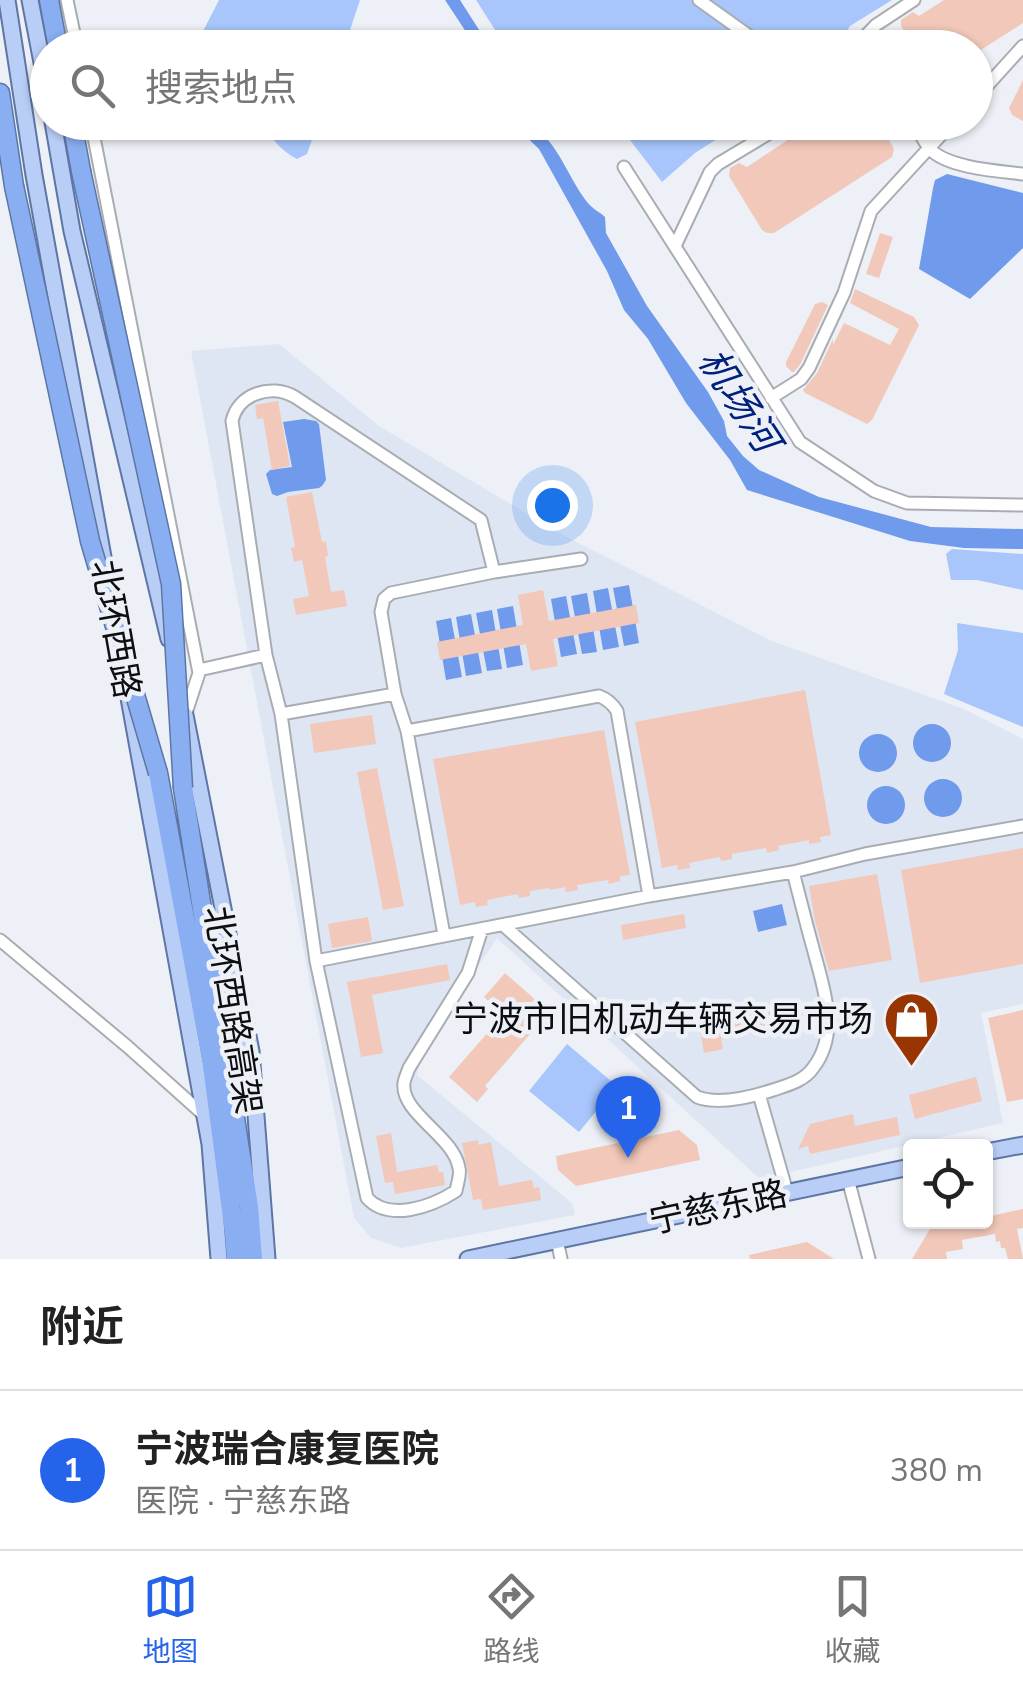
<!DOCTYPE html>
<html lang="zh">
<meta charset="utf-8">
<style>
:root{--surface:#fff;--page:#f2f2f2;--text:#222;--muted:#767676;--line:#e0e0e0;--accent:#2563eb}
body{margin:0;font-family:"Nunito Sans","Noto Sans SC",sans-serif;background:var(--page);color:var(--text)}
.controls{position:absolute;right:30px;bottom:30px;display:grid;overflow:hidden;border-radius:10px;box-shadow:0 2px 8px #0004}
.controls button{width:90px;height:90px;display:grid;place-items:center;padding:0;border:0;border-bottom:2px solid var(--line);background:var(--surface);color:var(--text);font:50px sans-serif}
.you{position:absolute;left:552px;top:505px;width:35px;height:35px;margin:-25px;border:8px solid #fff;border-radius:50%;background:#1a73e8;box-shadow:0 0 0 15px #1a73e833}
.badge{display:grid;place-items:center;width:65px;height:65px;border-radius:50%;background:var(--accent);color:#fff;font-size:32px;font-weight:700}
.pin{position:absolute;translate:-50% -82px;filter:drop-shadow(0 2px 5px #0008)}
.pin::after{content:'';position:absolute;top:52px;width:35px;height:30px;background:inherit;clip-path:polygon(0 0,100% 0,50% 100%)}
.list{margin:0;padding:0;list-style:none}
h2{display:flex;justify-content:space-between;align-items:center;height:130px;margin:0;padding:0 40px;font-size:42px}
h2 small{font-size:32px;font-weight:400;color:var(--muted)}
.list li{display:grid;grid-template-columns:65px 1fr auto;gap:30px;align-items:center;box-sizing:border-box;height:160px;padding:0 40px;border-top:2px solid var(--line)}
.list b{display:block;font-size:38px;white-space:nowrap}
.list p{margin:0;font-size:32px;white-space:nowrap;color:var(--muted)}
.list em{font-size:32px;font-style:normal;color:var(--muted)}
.icon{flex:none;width:55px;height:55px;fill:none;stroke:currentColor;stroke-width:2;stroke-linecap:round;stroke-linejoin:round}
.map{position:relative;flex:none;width:1023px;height:1259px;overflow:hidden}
.search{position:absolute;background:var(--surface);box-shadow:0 2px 8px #0004;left:30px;right:30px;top:30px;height:110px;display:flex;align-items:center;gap:25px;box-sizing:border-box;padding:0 35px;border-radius:55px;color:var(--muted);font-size:38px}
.sheet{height:290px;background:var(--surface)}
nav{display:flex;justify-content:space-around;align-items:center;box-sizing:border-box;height:140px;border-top:2px solid var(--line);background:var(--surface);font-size:28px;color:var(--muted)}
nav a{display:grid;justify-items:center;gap:5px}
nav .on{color:var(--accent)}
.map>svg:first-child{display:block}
.built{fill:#dfe6f3}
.green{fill:#a8c6fc}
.water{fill:#709aeb}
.building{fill:#f1c8b9}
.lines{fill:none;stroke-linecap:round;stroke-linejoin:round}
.minor-casing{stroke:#a9adb2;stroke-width:15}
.major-casing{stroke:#5e76a3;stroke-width:19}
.highway-casing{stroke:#5e76a3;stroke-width:21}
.minor{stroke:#fff;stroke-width:11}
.major{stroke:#b9cef7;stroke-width:15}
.highway{stroke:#8aaef2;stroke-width:18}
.highway-bridge-casing{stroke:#5e76a3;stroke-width:21;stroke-linecap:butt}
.highway-bridge{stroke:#8aaef2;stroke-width:18}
.labels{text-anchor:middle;stroke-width:9;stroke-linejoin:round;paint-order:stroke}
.street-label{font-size:35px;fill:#0d0e10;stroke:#edf1f7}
.poi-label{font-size:35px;fill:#0d0e10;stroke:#edf1f7;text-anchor:end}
.water-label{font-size:38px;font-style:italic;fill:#00217c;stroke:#edf1f7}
</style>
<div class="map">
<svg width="1023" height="1259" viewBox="0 0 1023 1259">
<rect width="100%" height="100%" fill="#edf1f7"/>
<path class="built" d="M279,344L379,426L565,536L772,641L964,709L1023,739V1004L981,1013L1003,1123L787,1173L762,1181L497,938L422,1052L417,1075L572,1203L575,1215L401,1248L371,1238L354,1218L191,351Z"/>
<path class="green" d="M219,0H360L345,45L342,47H200L198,41Z
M476,0H892L850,26L837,48L506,47Z
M262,123H310L316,128L307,154L297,159C281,151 271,138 262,123Z
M617,123H742L695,153L662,182Z
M952,549L1023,554V590L977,580H951L946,554Z
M957,623L1023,633V727L944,694L958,650Z
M567,1044L617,1086L579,1132L529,1091Z"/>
<path class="water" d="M445,0H460L490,47H476Z
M515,123C555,122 567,183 592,207C596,211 601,213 605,217L606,233L647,306L708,392L724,421L727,436L743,456L759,470L819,497L931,527L1023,529V549L964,548L910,541L747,490L730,460L686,403L648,339L624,310L607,271L539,149L516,127Z
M947,174L1023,193V248L970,299L919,269L933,188L935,180Z
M304,419L316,421L319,424L326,480L322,486L319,488L288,492L277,496L272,494L266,474L270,470L292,467L283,422Z
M629,585L639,643L624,646L613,588Z
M608,588L619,647L603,650L593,591Z
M587,593L597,652L582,654L571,596Z
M566,596L577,654L561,657L551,599Z
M513,606L523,665L507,668L497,609Z
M492,610L502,669L487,671L476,613Z
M471,614L482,673L466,676L456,617Z
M451,618L462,677L446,680L436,621Z
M913 743a19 19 0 1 1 38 0a19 19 0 1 1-38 0Z
M859 753a19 19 0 1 1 38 0a19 19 0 1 1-38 0Z
M924 798a19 19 0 1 1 38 0a19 19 0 1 1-38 0Z
M867 805a19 19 0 1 1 38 0a19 19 0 1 1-38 0Z
M782,904L787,925L758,932L753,911Z"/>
<path class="building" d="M944,0H1023V23L976,53V48H915L901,26V20L913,12L919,16Z
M1023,80V121L1012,115L1009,108Z
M815,122H879L894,149L892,157L774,233H767L762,230L729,176L730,168L739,163L747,167Z
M880,233L893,237L879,278L866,274Z
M855,289L914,317L919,325L872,420L867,424L805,393L803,390L817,373L833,339V345L844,323L890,345L899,329L850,303Z
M822,302L828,305L801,363L794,372H792L786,366V362L815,304Z
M278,401L290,466L272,470L263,418L257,419L255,405Z
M312,492L322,542L326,541L328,556L325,557L331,592L344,590L347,606L296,615L293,599L309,596L302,560L294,562L291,548L295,547L286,497Z
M543,590L549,621L636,605L639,623L553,639L558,666L531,671L526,644L440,660L437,642L523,625L518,595Z
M805,690L831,835L820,837L821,842L809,844V840L778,846L779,850L767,853L766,848L732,854V859L721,861L720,857L689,863L690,868L678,870L677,865L662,868L635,722Z
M372,715L376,744L314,753L310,724Z
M604,730L630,875L620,876V881L609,884L608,880L577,885L578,890L566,892L565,887L550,890L549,888L530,891V896L519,898L518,894L487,900L488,905L476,907L475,902L460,905L433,759Z
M377,768L404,906L383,910L357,772Z
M1023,848V964L920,983L901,870Z
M877,874L892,960L829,971L815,921L809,886Z
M684,914L686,928L623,940L621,925Z
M368,917L372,941L332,948L328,924Z
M447,964L450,980L372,995L383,1053L361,1057L347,982Z
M505,973L553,1015L541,1029L537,1026L485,1086L488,1089L477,1102L449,1077L503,1015L484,997Z
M781,1009L784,1028L721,1039L723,1049L704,1053L699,1024Z
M1023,1010V1099L1007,1102L988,1018Z
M976,1077L982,1101L915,1119L909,1095Z
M853,1114L855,1126L897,1117L900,1135L810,1154L808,1146L798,1149L810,1124Z
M679,1130L697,1145L700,1160L576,1186L558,1170L556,1156Z
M391,1133L397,1172L437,1165L439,1172H443L445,1185L395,1194L393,1182L385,1183L376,1136Z
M478,1140L479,1145L491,1142L499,1186L532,1180L534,1188L539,1187L541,1200L483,1210L481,1199L473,1200L462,1143Z
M1023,1209V1228L1017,1229L1023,1259H1008L1005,1248H1001L1000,1241L996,1242L995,1234L962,1240L963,1249L946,1252L947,1259H912L930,1229L966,1222H986V1217Z
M807,1242L834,1259H750L749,1255Z"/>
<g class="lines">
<defs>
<path id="minor" d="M67,0L77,48
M699,0L766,48
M854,48L876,25L914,0
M976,98L1023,46
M91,122L199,673L185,716
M914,122C919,131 924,143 931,150C949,168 998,171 1023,174
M624,167L800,442L874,491L907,503L1023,505
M675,246L710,172L718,164L788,122
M771,398L801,379L809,368L844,293L871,211L953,122
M199,670L266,655
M281,714L395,694
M407,731L599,696C607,699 612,703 617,711L649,896
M503,925L697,1097C718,1105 751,1097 773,1090C788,1085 804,1081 813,1068C841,1032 823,987 813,948C806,923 800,898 793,872
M482,929L468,973L409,1068C408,1071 404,1080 404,1083C400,1113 454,1136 459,1168C461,1175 457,1184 456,1191C431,1207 389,1222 367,1198L316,961L281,714L266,655L232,421C238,394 271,383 295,397L481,520L494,572
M444,935L407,731L395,694L381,612L384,599L391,593L494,572L581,559
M0,940L128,1047L205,1116
M316,961L649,896L793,872L865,854L1023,826
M759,1094L787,1192
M848,1179L869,1259
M557,1240L561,1259"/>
<path id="major" d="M7,0L34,175L105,568
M30,0L48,94
M53,122L72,231L169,639
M129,698L210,1144L219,1259
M185,715L251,1051L267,1259
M986,1152L1023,1145
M468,1259L910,1167"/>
<path id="highway" d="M49,0L58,48
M0,93L14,186
M72,122L81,171
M158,773L211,1058L234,1233L236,1259
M183,788L249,1207L253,1259"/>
</defs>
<use href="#minor" class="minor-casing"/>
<use href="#major" class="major-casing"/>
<use href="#highway" class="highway-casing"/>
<use href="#minor" class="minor"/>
<use href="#major" class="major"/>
<use href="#highway" class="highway"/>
<defs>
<path id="highway-bridge" d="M81,171L171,584L183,788
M14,186L90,541L158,773"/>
</defs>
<use href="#highway-bridge" class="highway-bridge-casing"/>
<use href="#highway-bridge" class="highway-bridge"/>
</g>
<defs>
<symbol id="shop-pin" viewBox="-11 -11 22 30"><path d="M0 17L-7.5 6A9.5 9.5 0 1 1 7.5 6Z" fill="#993500" stroke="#edf1f7"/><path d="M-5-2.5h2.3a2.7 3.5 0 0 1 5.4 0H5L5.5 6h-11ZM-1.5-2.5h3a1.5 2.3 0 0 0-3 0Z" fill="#fff"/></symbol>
</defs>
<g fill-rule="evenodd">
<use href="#shop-pin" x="880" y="988" width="63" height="86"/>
</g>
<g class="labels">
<g class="street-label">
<text transform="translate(116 629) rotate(80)" y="12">北环西路</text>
<text transform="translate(233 1010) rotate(81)" y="12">北环西路高架</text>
<text transform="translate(718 1207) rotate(-12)" y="12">宁慈东路</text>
</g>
<g class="poi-label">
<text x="873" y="1031">宁波市旧机动车辆交易市场</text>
</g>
<g class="water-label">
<text transform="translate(739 400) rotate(57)" y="13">机场河</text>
</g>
</g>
</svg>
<div class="controls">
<button><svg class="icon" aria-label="locate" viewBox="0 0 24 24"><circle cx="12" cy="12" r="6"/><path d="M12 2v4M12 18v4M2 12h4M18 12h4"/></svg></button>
</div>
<div class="you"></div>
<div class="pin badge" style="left:628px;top:1158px">1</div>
<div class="search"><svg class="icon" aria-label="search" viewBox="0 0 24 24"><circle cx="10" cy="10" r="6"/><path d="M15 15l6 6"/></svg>搜索地点</div>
</div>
<section class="sheet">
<h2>附近<small></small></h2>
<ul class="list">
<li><span class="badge">1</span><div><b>宁波瑞合康复医院</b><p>医院 · 宁慈东路</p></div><em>380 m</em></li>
</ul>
</section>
<nav>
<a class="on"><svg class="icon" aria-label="map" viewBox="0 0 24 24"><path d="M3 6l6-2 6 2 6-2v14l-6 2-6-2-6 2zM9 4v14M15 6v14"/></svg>地图</a>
<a><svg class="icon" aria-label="directions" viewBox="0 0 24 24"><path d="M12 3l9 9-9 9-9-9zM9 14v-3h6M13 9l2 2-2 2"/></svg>路线</a>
<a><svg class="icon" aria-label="saved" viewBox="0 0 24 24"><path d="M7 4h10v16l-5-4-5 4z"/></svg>收藏</a>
</nav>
